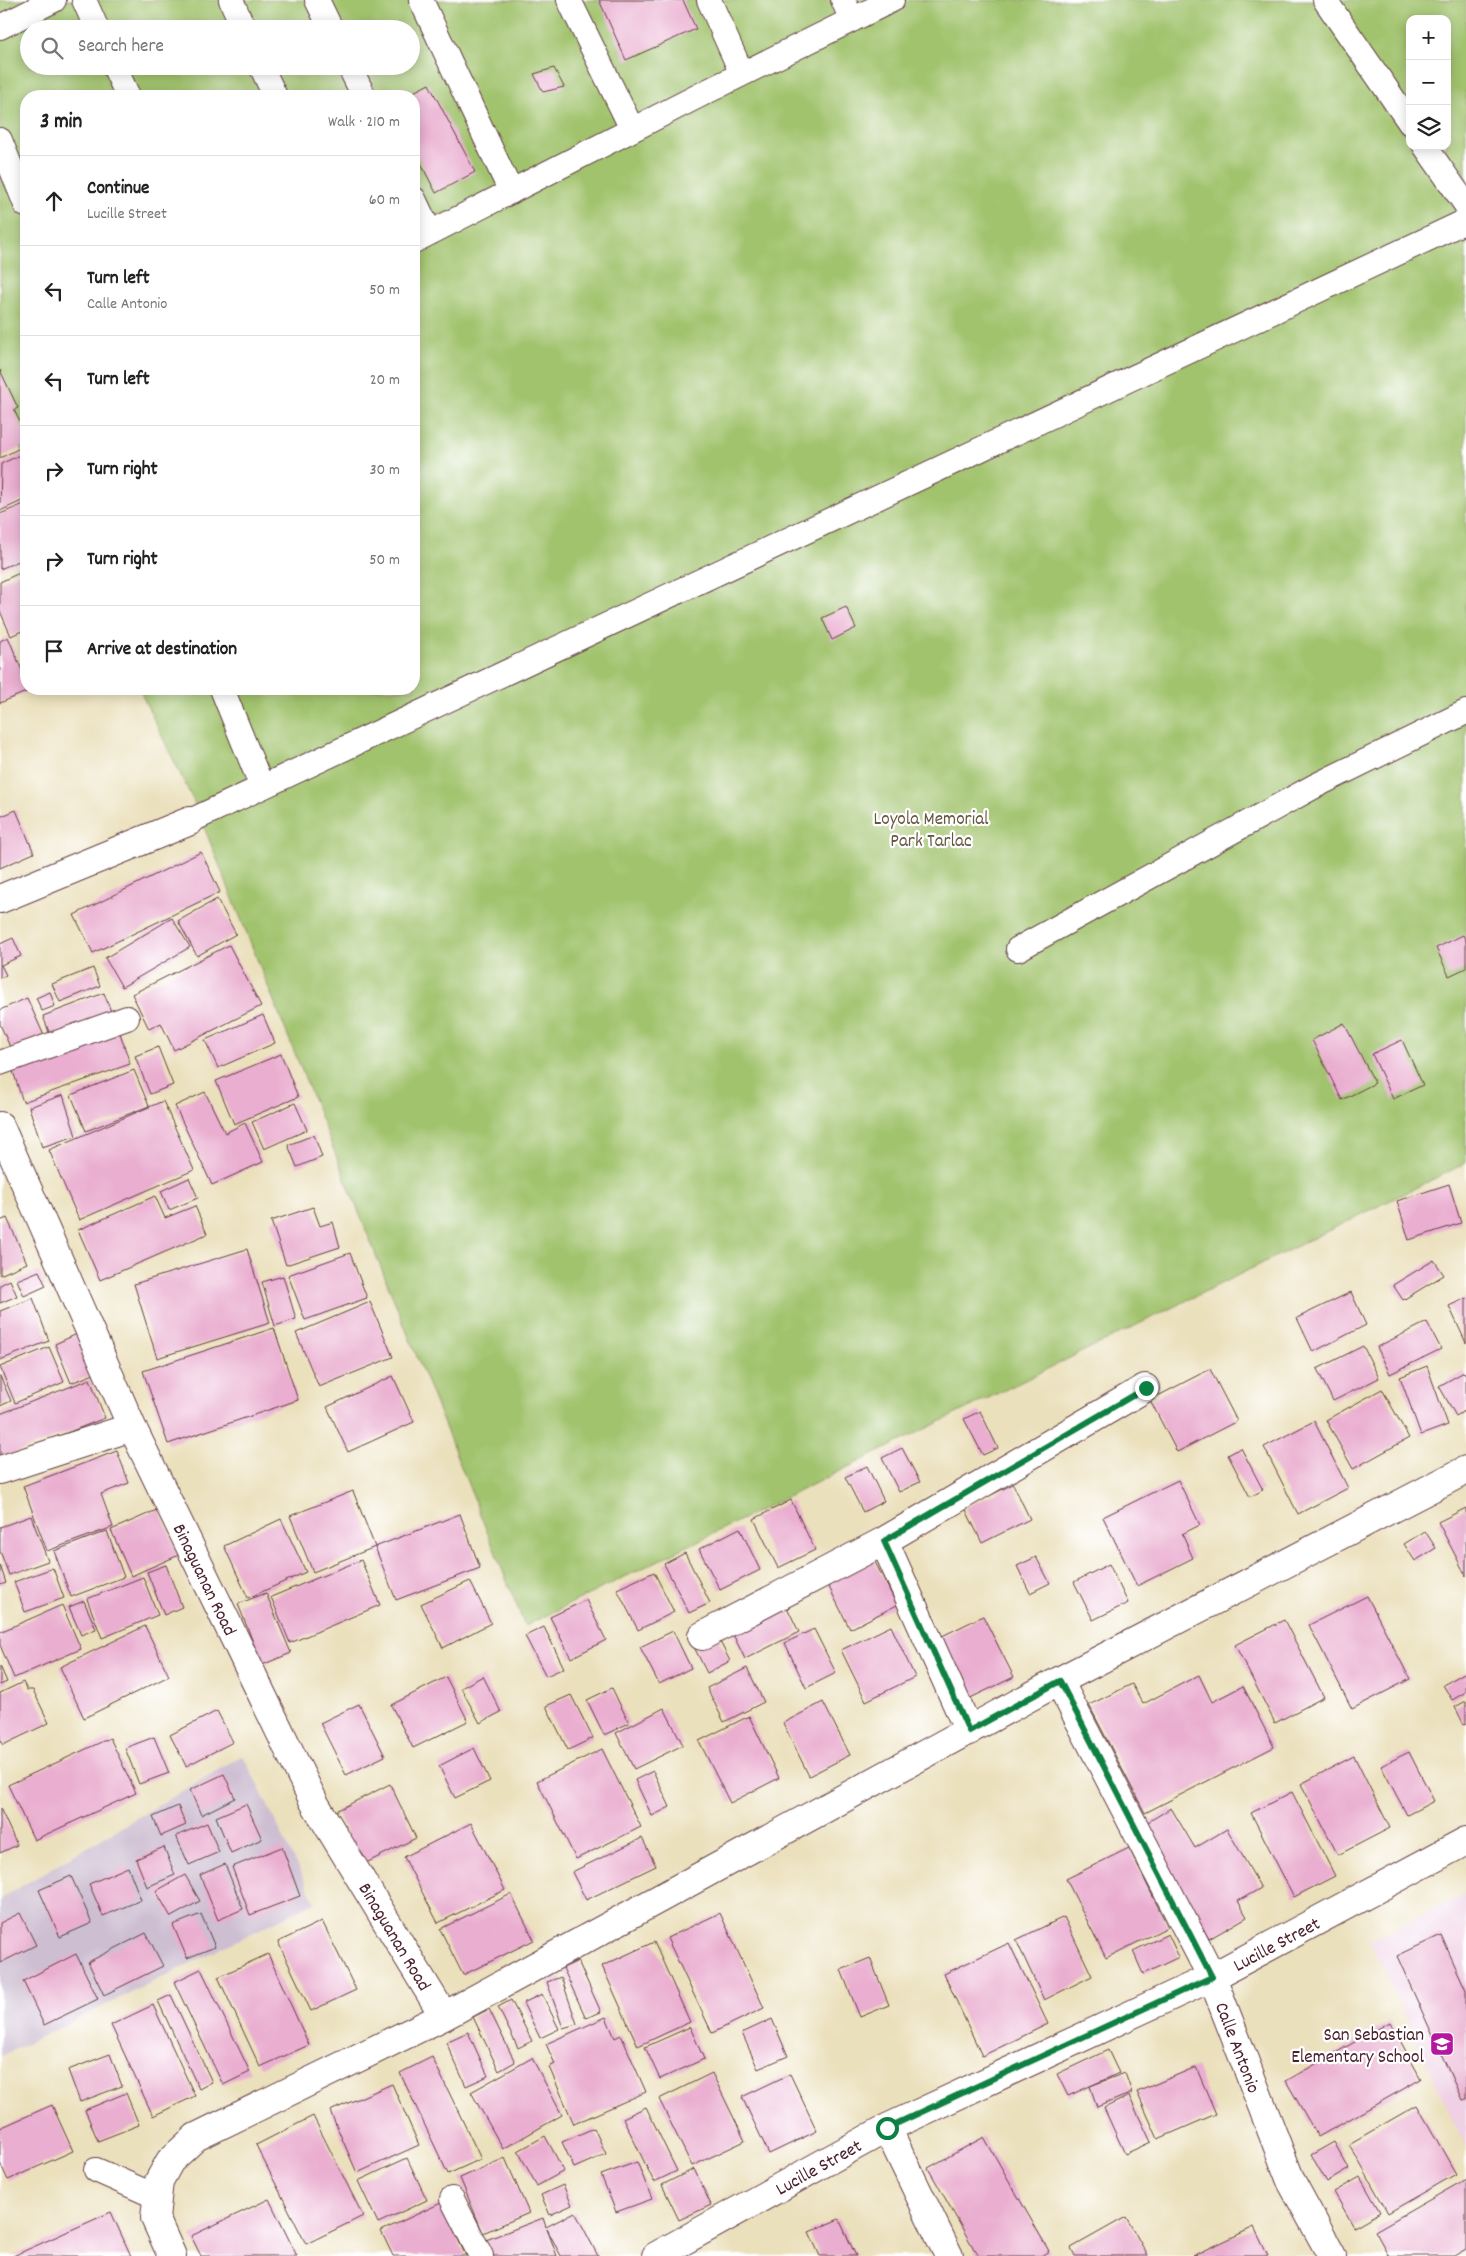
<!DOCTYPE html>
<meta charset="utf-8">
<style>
:root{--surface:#fff;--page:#f6f6f6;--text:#222;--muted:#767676;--line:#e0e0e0}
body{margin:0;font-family:Dekko,sans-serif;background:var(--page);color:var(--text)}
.controls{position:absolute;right:15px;top:15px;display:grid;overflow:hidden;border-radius:10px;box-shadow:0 2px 12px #0003}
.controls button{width:45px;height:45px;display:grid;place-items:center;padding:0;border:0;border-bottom:1px solid var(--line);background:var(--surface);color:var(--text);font:25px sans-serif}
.stop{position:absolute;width:15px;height:15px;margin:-11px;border:4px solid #0b8043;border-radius:50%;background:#fff}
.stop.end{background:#0b8043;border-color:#fff;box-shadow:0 1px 5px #0008}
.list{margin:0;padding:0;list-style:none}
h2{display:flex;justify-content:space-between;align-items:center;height:65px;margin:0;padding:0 20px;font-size:21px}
h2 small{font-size:16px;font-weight:400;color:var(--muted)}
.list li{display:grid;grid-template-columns:32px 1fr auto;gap:15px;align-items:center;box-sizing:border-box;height:90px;padding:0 20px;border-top:1px solid var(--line)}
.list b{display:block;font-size:19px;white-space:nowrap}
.list p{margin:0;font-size:16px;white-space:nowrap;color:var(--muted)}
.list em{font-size:16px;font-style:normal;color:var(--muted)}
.icon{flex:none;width:28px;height:28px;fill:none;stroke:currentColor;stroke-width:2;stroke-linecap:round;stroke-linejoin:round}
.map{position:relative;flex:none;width:1466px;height:2256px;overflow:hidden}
.search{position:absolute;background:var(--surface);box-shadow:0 2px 12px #0003;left:20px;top:20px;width:400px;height:55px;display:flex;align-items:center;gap:12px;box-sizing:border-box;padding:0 18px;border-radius:28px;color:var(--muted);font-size:19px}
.panel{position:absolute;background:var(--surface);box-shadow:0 2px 12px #0003;left:20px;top:90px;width:400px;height:605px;border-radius:20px}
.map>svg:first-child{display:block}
.built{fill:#efd0e5}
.industrial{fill:#cdbed2}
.green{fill:#a1c36d;stroke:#76714c;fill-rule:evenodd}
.building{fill:#eaafd0}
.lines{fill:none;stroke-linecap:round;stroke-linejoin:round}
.service-casing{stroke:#623c41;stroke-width:26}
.minor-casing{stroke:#623c41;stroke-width:30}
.service{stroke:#fff;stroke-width:24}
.minor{stroke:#fff;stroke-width:28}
.route{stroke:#0b8043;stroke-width:6}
.labels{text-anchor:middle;stroke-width:4.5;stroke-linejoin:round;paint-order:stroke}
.park-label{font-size:19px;fill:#685842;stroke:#fff}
.street-label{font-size:19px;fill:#4a1f2b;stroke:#fff}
.poi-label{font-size:19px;fill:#4a1f2b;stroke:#fff;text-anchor:end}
</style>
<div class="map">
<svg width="1466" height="2256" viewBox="0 0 1466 2256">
<rect width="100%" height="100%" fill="#fff"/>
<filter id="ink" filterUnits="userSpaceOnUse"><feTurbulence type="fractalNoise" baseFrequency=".02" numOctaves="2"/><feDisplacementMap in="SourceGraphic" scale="10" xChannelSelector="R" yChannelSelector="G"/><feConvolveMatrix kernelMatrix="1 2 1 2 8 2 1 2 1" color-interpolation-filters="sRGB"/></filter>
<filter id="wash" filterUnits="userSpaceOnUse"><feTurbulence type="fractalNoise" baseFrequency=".0096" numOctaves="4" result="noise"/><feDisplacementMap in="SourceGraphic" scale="20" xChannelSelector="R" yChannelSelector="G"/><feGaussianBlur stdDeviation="1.12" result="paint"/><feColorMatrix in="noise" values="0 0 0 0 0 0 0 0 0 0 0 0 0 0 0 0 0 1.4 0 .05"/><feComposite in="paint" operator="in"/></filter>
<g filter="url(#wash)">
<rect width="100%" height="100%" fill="#ebe0bc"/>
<path class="built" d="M1466,1893V2148L1370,1941Z"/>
<path class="industrial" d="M243,1755L315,1902L0,2057V1899Z"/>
<path class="green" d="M0,0H1466V1163L525,1626L194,802L139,689H414V96H26V458L0,404ZM1410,19H1447V146H1410ZM29,29H411V66H29Z"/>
<g id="blocks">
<path class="building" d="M599,0H683L696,29L626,60Z
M554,68L564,87L543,92L534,74Z
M429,84L475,172L436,193L414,150V96H406Z
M0,370L18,408L14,410L26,434V445L0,458Z
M26,452V499L0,511L1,464Z
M26,503V558L0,569V514Z
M26,570V629L11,636L0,611V582Z
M846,607L856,628L832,640L822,618Z
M8,637L26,680V689H33L0,703V641Z
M16,810L34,853L0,868V817Z
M201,852L220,892L93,953L74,915Z
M217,899L236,934L197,956L178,921Z
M172,918L190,947L122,987L105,958Z
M1463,935L1466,941V968L1449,976L1436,948Z
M13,938L21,956L1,965L6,975L0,978V944Z
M229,945L261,1006L174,1050L161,1023L149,1029L132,994Z
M93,968L100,986L60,1002L52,984Z
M50,992L55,1006L42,1011L36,998Z
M104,993L113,1017L52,1040L43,1016Z
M27,998L46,1040L13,1054L0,1024V1010Z
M263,1015L275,1043L218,1068L205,1040Z
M1344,1023L1375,1083L1342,1100L1312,1040Z
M120,1033L130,1064L23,1102L13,1071Z
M1402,1040L1423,1085L1393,1099L1372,1054Z
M158,1047L173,1085L150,1094L135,1056Z
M281,1054L298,1097L234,1124L216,1081Z
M134,1070L149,1106L86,1131L71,1095Z
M205,1092L225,1133L245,1123L263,1162L212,1185L175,1106Z
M63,1095L76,1136L42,1147L29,1107Z
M163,1101L194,1170L79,1220L49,1150Z
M295,1103L307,1130L264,1149L252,1122Z
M314,1135L322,1157L297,1167L288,1145Z
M189,1178L198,1198L169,1210L161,1191Z
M1449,1184L1461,1223L1409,1240L1397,1201Z
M155,1196L165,1218L195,1206L207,1234L100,1280L78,1230Z
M313,1207L320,1226L333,1222L340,1247L286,1265L271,1221Z
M7,1218L27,1263L0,1275V1221Z
M247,1249L270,1323L157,1358L134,1284Z
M350,1253L367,1298L305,1320L288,1275Z
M1434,1260L1444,1275L1403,1300L1393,1285Z
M39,1271L46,1286L24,1296L17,1280Z
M283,1276L296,1319L275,1326L262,1282Z
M10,1280L17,1296L0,1303V1285Z
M1351,1292L1366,1325L1313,1352L1297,1318Z
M33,1298L49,1341L0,1360V1311Z
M1466,1298V1343L1449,1306Z
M370,1302L393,1357L319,1387L296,1333Z
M1427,1322L1441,1349L1390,1374L1377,1347Z
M274,1328L298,1400L168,1444L143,1371Z
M77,1334L94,1374L71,1383L55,1344Z
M1363,1346L1379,1378L1333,1401L1317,1369Z
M49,1347L64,1382L15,1403L0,1367Z
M1427,1366L1448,1425L1421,1435L1400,1377Z
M1210,1369L1237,1421L1177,1452L1150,1400Z
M1464,1372L1466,1375V1410L1456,1416L1439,1386Z
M0,1376L11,1401L0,1406Z
M393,1376L414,1422L348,1452L327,1407Z
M90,1379L105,1418L0,1459V1414Z
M1382,1389L1409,1438L1353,1469L1326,1420Z
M980,1411L998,1448L983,1455L964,1419Z
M1314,1421L1348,1488L1298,1514L1264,1447Z
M902,1448L920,1482L899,1492L882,1458Z
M1241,1448L1263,1490L1250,1497L1228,1455Z
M117,1451L129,1483L101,1494L113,1527L47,1551L23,1486Z
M867,1466L884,1501L863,1512L845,1477Z
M1178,1480L1200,1525L1182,1534L1193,1558L1137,1586L1103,1517Z
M1013,1484L1030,1519L982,1543L965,1508Z
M353,1491L375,1547L313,1572L290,1516Z
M791,1500L815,1550L778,1568L754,1519Z
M1466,1508V1576L1438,1522Z
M159,1509L179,1555L131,1576L111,1530Z
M460,1514L480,1568L396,1600L375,1547Z
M31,1516L48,1561L9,1575L0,1551V1527Z
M281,1519L306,1572L248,1598L224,1546Z
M740,1528L760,1570L720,1590L699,1549Z
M107,1531L124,1577L71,1597L54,1551Z
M1425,1531L1436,1548L1415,1561L1404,1544Z
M685,1553L710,1603L689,1613L664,1564Z
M1036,1557L1050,1583L1030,1593L1017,1566Z
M361,1560L380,1605L290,1643L271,1597Z
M874,1560L897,1605L850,1629L827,1583Z
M1109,1564L1128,1603L1093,1620L1074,1582Z
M0,1565L6,1583L0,1585Z
M166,1565L182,1607L164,1615L147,1572Z
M53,1568L64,1598L25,1612L14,1582Z
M654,1572L674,1612L638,1630L617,1589Z
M143,1577L158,1615L102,1638L87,1599Z
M470,1581L491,1623L443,1648L421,1604Z
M266,1593L291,1653L262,1665L238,1604Z
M1367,1596L1410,1679L1352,1709L1309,1625Z
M783,1599L799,1632L745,1659L729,1626Z
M586,1600L606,1640L571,1658L550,1617Z
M84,1601L96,1629L81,1635L69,1607Z
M62,1605L81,1649L14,1678L0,1645V1632Z
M983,1616L1014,1677L962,1702L932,1641Z
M1284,1620L1324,1697L1275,1723L1235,1645Z
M145,1626L169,1676L84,1718L60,1667Z
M891,1626L915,1677L866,1701L841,1650Z
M544,1627L564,1668L546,1676L525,1636Z
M814,1629L836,1673L806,1688L785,1643Z
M673,1631L691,1668L659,1684L640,1647Z
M718,1638L730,1661L707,1673L695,1649Z
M0,1666L7,1682L0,1685Z
M747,1668L764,1702L724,1722L707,1688Z
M1466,1672V1692L1452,1700L1443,1685Z
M1199,1675L1212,1702L1243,1686L1274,1747L1145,1813L1089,1705L1132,1684L1143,1704Z
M483,1676L501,1712L480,1723L461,1688Z
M446,1677L468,1721L413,1748L391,1705Z
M23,1682L27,1690H33L49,1723L3,1745L0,1739V1693Z
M612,1688L629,1723L604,1735L587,1700Z
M571,1695L593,1738L568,1750L546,1706Z
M1466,1701V1724L1464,1725L1455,1707Z
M823,1702L850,1755L809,1776L783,1723Z
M359,1704L385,1756L346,1775L320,1723Z
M664,1708L683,1745L634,1769L616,1733Z
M217,1711L233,1742L186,1766L170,1735Z
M749,1716L779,1778L730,1803L699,1741Z
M154,1737L169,1773L139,1784L125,1748Z
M110,1738L136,1793L34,1840L8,1785Z
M474,1748L490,1781L455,1798L439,1766Z
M602,1749L641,1827L576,1859L537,1781Z
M1409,1752L1434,1801L1407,1815L1381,1766Z
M1354,1756L1390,1828L1338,1855L1301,1784Z
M653,1771L670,1807L652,1816L635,1780Z
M224,1774L235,1798L201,1815L190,1790Z
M390,1784L416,1838L362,1865L336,1811Z
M1292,1792L1335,1876L1294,1897L1251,1813Z
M246,1804L262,1839L231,1853L216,1817Z
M178,1806L186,1825L161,1836L153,1817Z
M0,1808L17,1845L0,1853Z
M1171,1808L1195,1848L1227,1829L1261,1888L1238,1901L1247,1917L1209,1939L1143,1825Z
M207,1823L219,1852L189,1865L176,1836Z
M471,1823L505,1890L438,1923L404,1857Z
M642,1838L656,1866L586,1900L572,1872Z
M164,1847L175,1875L147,1887L136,1859Z
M282,1847L300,1896L250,1915L232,1867Z
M1129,1848L1168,1927L1106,1958L1066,1879Z
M225,1864L243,1909L218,1920L200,1875Z
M128,1867L141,1900L103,1916L89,1884Z
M185,1875L200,1901L171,1917L156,1891Z
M71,1876L92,1923L60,1937L39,1890Z
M511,1894L534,1940L463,1975L440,1929Z
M20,1913L36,1945L0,1963V1923Z
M720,1913L764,2008L712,2033L667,1938Z
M201,1914L215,1947L187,1958L173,1925Z
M1064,1917L1092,1976L1044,2000L1016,1940Z
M322,1921L356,1990L311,2011L278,1942Z
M146,1933L163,1966L104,1995L88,1962Z
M1168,1934L1179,1957L1143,1974L1133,1951Z
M1441,1935L1466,1990V2099L1462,2100L1397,1956Z
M654,1942L690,2022L638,2046L602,1966Z
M1009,1943L1048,2024L982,2056L944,1974Z
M76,1954L98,1999L44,2025L23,1981Z
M268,1954L309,2045L260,2067L218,1977Z
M870,1958L889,2005L860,2017L841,1970Z
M578,1961L601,2012L586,2018L563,1968Z
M201,1969L250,2072L223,2085L174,1982Z
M561,1977L577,2024L563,2028L547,1982Z
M542,1994L559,2029L540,2038L523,2003Z
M171,1995L212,2082L199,2089L158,2001Z
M511,2000L532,2041L518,2048L498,2007Z
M153,2005L195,2096L153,2116L111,2025Z
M489,2009L515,2062L499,2071L473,2017Z
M606,2017L615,2038L621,2035L646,2092L574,2124L549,2067L555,2064L546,2044Z
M772,2019L788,2056L758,2069L742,2033Z
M1390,2022L1421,2079L1318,2137L1286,2081Z
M690,2027L704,2059L660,2079L645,2047Z
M468,2032L488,2076L466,2086L446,2042Z
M1108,2050L1119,2073L1068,2096L1057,2074Z
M110,2054L122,2086L80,2102L68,2070Z
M432,2057L481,2159L448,2174L400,2073Z
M532,2058L562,2115L503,2149L471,2092Z
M1196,2067L1216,2114L1158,2139L1137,2092Z
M712,2073L745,2141L692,2166L659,2099Z
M1125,2073L1132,2093L1097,2107L1090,2086Z
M790,2074L817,2131L769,2154L742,2097Z
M392,2084L419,2145L357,2173L330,2111Z
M126,2093L139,2125L98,2141L85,2110Z
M1129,2096L1151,2142L1125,2154L1104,2108Z
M52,2105L73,2151L8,2180L0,2163V2128Z
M1417,2105L1456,2174L1388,2213L1349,2144Z
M646,2107L677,2171L654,2182L623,2118Z
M313,2116L363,2216L306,2244L256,2145Z
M594,2128L606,2154L574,2168L562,2142Z
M545,2136L564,2171L537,2186L518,2151Z
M984,2137L1049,2251L1041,2256H978L928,2168Z
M1334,2142L1349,2169L1327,2182L1311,2155Z
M407,2158L427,2200L378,2223L358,2181Z
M505,2158L529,2213L483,2233L460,2178Z
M637,2162L652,2199L616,2212L601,2175Z
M694,2169L711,2205L679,2220L662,2185Z
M1360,2177L1380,2212L1354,2227L1334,2192Z
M1466,2179V2249L1454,2256H1389L1375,2231Z
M563,2185L572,2205L550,2215L541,2195Z
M269,2199L297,2256H201L191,2236Z
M441,2203L466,2256H393L381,2231Z
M111,2212L131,2256H13Z
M575,2212L598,2256H561L547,2229L557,2256H492L486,2240L543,2218L546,2227Z
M1126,2217L1148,2256H1075L1071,2248Z
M839,2219L856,2256H820L809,2232Z
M1254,2227L1268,2256H1193Z"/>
</g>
</g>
<g filter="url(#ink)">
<use href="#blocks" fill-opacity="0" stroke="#623c41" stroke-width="1"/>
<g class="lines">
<defs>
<path id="service" d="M84,0L97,29
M231,0L244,29
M317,0L331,29
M421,0L511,192
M569,0L632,129
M709,0L742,74
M843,0L852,20
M1325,0L1410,123
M0,27L54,0
M114,66L128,96
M261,66L275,96
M349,66L364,96
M0,140L26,205
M1425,146L1466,205
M414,199L430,233
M414,241L710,90L892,0
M222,689L262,787
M190,821L1466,221
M1018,949L1315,786L1466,712
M0,1063L127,1018
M96,2170L157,2197
M452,2199L481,2256"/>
<path id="minor" d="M0,899L190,821
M0,1126L132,1427L315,1804L444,2016
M0,1470L132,1427
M884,1541L1145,1388
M702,1636L884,1541L969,1731
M1059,1681L1212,1977L1291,2181L1332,2256
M887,2128L949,2256
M172,2256L155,2218L159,2181L170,2161L196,2137L444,2016L1059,1681L1466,1470
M656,2256L887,2128L1212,1977L1466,1841"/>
</defs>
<use href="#service" class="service-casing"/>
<use href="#minor" class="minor-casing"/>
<use href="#service" class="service"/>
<use href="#minor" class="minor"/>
</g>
</g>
<g class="lines" filter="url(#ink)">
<path class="route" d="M887,2128L1212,1977L1060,1681L969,1731L884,1541L1146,1388"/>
</g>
<defs>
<symbol id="school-square" viewBox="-11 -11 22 22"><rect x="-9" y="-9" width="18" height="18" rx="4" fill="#b5179e" stroke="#fff"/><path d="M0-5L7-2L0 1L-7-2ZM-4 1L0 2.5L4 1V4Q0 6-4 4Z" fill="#fff"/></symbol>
</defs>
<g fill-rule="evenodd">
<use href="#school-square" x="1428" y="2030" width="28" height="28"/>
</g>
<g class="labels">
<g class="park-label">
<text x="931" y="824">Loyola Memorial<tspan x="931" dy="22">Park Tarlac</tspan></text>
</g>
<g class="street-label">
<text transform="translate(206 1579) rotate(64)" y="7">Binaguanan Road</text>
<text transform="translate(396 1936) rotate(59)" y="7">Binaguanan Road</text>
<text transform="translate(1276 1943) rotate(-28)" y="7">Lucille Street</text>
<text transform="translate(1239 2047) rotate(69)" y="7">Calle Antonio</text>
<text transform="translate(818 2166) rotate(-29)" y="7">Lucille Street</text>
</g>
<g class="poi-label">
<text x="1424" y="2040">San Sebastian<tspan x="1424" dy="22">Elementary School</tspan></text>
</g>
</g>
</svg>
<div class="controls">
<button>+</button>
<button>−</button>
<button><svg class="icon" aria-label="layers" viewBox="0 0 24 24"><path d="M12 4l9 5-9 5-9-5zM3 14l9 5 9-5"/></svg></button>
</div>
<div class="stop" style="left:887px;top:2128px"></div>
<div class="stop end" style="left:1146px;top:1388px"></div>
<div class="search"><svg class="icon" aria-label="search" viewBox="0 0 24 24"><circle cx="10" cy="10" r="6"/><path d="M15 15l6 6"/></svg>Search here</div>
<section class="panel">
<h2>3 min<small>Walk · 210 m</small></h2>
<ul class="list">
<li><svg class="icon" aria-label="ahead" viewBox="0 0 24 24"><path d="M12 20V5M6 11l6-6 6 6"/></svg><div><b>Continue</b><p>Lucille Street</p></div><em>60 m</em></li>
<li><svg class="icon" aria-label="left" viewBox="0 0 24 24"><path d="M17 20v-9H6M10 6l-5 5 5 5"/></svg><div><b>Turn left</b><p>Calle Antonio</p></div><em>50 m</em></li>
<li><svg class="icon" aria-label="left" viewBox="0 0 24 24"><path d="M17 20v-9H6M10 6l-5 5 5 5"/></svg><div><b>Turn left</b></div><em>20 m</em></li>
<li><svg class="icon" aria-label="right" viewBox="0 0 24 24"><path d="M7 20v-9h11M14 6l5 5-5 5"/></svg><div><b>Turn right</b></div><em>30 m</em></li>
<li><svg class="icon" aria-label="right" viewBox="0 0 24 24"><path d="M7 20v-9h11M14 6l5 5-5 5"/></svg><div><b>Turn right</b></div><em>50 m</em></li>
<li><svg class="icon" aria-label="arrive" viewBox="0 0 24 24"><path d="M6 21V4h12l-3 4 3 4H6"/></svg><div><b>Arrive at destination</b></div></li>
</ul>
</section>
</div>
